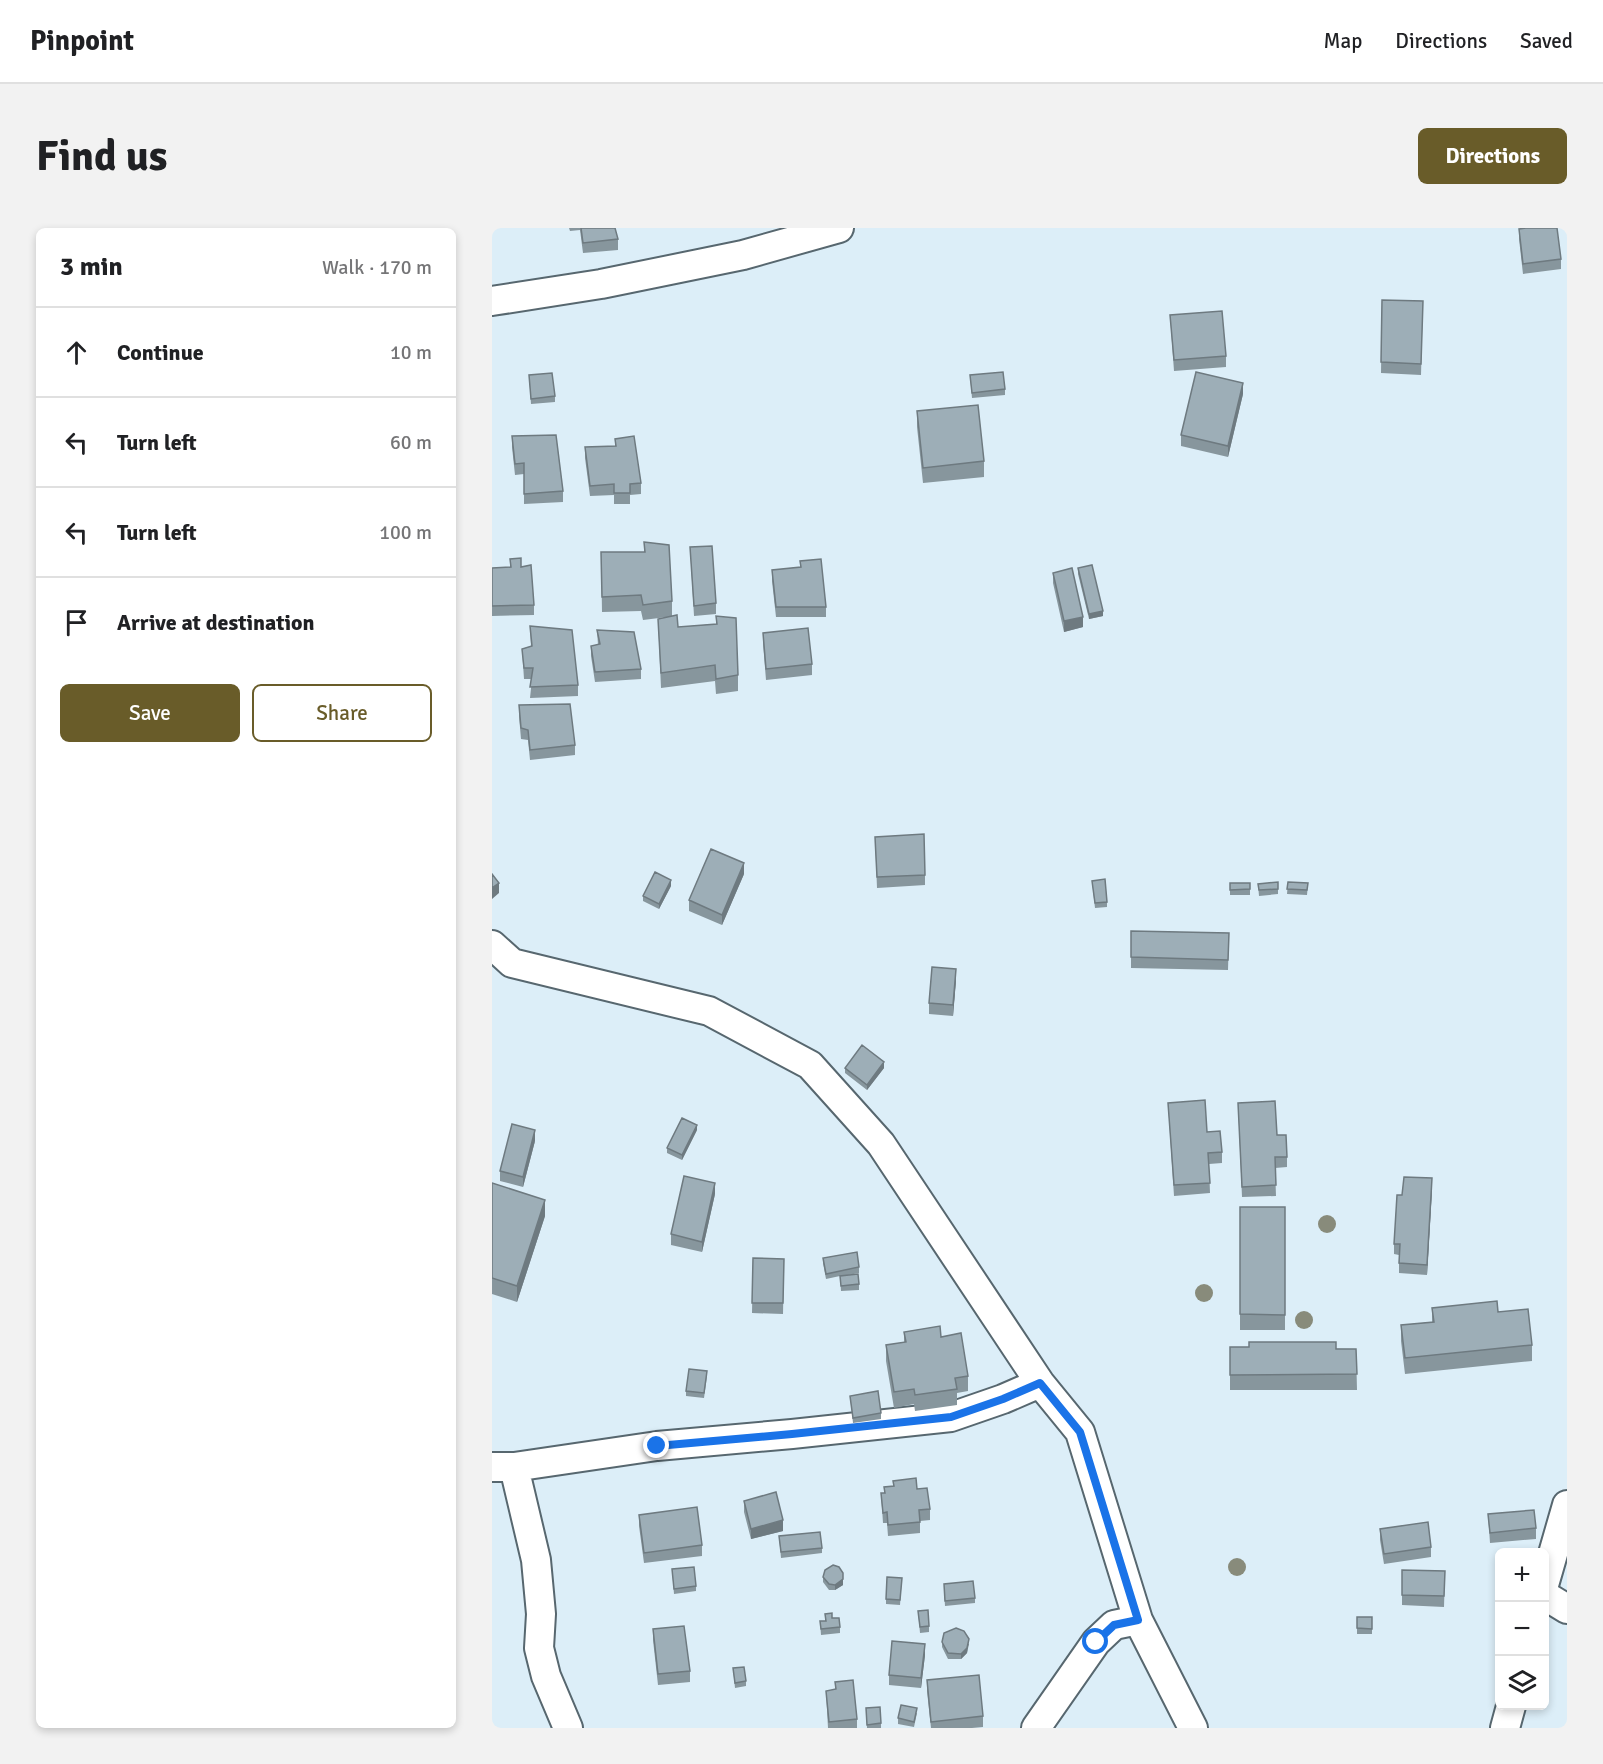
<!DOCTYPE html>
<meta charset="utf-8">
<style>
:root{--surface:#fff;--page:#f2f2f2;--text:#202124;--muted:#757577;--line:#e0e0e0;--accent:#695c29}
body{margin:0;font-family:Signika,sans-serif;background:var(--page);color:var(--text)}
.controls{position:absolute;right:18px;bottom:18px;display:grid;overflow:hidden;border-radius:9px;box-shadow:0 3px 9px #0003}
.controls button{width:54px;height:54px;display:grid;place-items:center;padding:0;border:0;border-bottom:2px solid var(--line);background:var(--surface);color:var(--text);font:30px sans-serif}
.stop{position:absolute;width:18px;height:18px;margin:-14px;border:4px solid #1a73e8;border-radius:50%;background:#fff}
.stop.end{background:#1a73e8;border-color:#fff;box-shadow:0 2px 6px #0008}
.list{margin:0;padding:0;list-style:none}
h2{display:flex;justify-content:space-between;align-items:center;height:78px;margin:0;padding:0 24px;font-size:26px}
h2 small{font-size:20px;font-weight:400;color:var(--muted)}
.list li{display:grid;grid-template-columns:39px 1fr auto;gap:18px;align-items:center;box-sizing:border-box;height:90px;padding:0 24px;border-top:2px solid var(--line)}
.list b{display:block;font-size:22px;white-space:nowrap}
.list em{font-size:20px;font-style:normal;color:var(--muted)}
.actions{display:flex;gap:12px;padding:18px 24px}
.actions a{flex:1;padding:14px 0;border:2px solid var(--accent);border-radius:9px;text-align:center;font-size:21px;color:var(--accent)}
.actions .main{background:var(--accent);color:#fff}
.icon{flex:none;width:33px;height:33px;fill:none;stroke:currentColor;stroke-width:2;stroke-linecap:round;stroke-linejoin:round}
.map{position:relative;flex:none;width:1075px;height:1500px;overflow:hidden;border-radius:9px}
header{display:flex;align-items:center;gap:36px;box-sizing:border-box;height:84px;padding:0 30px;background:var(--surface);border-bottom:2px solid var(--line)}
header strong{font-size:28px}
nav{display:flex;gap:33px;margin-inline-start:auto;font-size:21px}
.intro{display:flex;align-items:center;justify-content:space-between;box-sizing:border-box;height:144px;padding:0 36px}
h1{margin:0;font-size:42px}
.button{padding:15px 27px;border-radius:9px;background:var(--accent);color:#fff;font-size:21px;font-weight:700}
main{display:flex;gap:36px;padding:0 36px}
aside{flex:1;background:var(--surface);border-radius:9px;box-shadow:0 3px 9px #0003}
.map>svg:first-child{display:block}
.lines{fill:none;stroke-linecap:round;stroke-linejoin:round}
.street-casing{stroke:#57676f;stroke-width:32}
.street{stroke:#fff;stroke-width:28}
.tree{fill:#888b7b}
.wall{fill:#87969d}
.shaded-wall{fill:#6e7a80}
.building{fill:#9daeb7;stroke:#6e7a80;stroke-width:1.5}
.route{stroke:#1a73e8;stroke-width:8}
</style>
<header>
<strong>Pinpoint</strong>
<nav><a>Map</a><a>Directions</a><a>Saved</a></nav>
</header>
<div class="intro"><h1>Find us</h1><a class="button">Directions</a></div>
<main>
<aside>
<h2>3 min<small>Walk · 170 m</small></h2>
<ul class="list">
<li><svg class="icon" aria-label="ahead" viewBox="0 0 24 24"><path d="M12 20V5M6 11l6-6 6 6"/></svg><div><b>Continue</b></div><em>10 m</em></li>
<li><svg class="icon" aria-label="left" viewBox="0 0 24 24"><path d="M17 20v-9H6M10 6l-5 5 5 5"/></svg><div><b>Turn left</b></div><em>60 m</em></li>
<li><svg class="icon" aria-label="left" viewBox="0 0 24 24"><path d="M17 20v-9H6M10 6l-5 5 5 5"/></svg><div><b>Turn left</b></div><em>100 m</em></li>
<li><svg class="icon" aria-label="arrive" viewBox="0 0 24 24"><path d="M6 21V4h12l-3 4 3 4H6"/></svg><div><b>Arrive at destination</b></div></li>
</ul>
<div class="actions"><a class="main">Save</a><a>Share</a></div>
</aside>
<div class="map">
<svg width="1075" height="1500" viewBox="0 0 1075 1500">
<rect width="100%" height="100%" fill="#dceef8"/>
<g class="lines">
<defs>
<path id="street" d="M0,73L109,56L251,27L347,0
M0,717L20,735L217,783L318,837L389,916L548,1155L588,1204L646,1392L701,1500
M0,1239H22L165,1218L300,1206L459,1189L511,1171L548,1155
M22,1239L44,1332L49,1386L47,1420L54,1448L76,1500
M1052,1357L1075,1277
M1052,1367L1075,1381
M544,1500L604,1414L622,1397L646,1392
M1013,1500L1019,1478"/>
</defs>
<use href="#street" class="street-casing"/>
<use href="#street" class="street"/>
</g>
<g class="tree">
<circle cx="835" cy="996" r="9"/>
<circle cx="712" cy="1065" r="9"/>
<circle cx="812" cy="1092" r="9"/>
<circle cx="745" cy="1339" r="9"/>
</g>
<path class="wall" d="M77,0H123L126,11V22L91,25L88,2L78,3Z
M1027,1L1069,31V41L1031,46L1027,11Z
M890,72L931,73L929,147L889,145Z
M678,87L734,128V139L682,143Z
M37,147L63,168V174L39,176Z
M478,147L513,161V167L480,170Z
M751,166L736,229L689,218V207Z
M425,183L492,233V249L431,255L425,199Z
M20,208L71,263V274L32,276V246L23,247L20,219Z
M123,211L149,255V266L138,267V276H122V267L98,268L93,230V219L123,218Z
M152,314L180,373V388L186,399L224,396V388L246,447V463L224,466L223,453L169,460L166,391L175,389L151,392L149,383L110,384L109,324H152Z
M198,319L224,375V386L202,388Z
M18,331L29,339L42,377V387L0,388V340L18,339Z
M308,333L334,379V389H284L280,353V342L308,339Z
M586,340L611,388L597,391L586,346Z
M561,345L591,399L572,404L561,355Z
M38,398L86,457V468L38,470L40,451H32L30,421L39,418Z
M105,402L149,441V451L103,454L99,428V418L106,417Z
M271,405L320,436V447L274,452L271,415Z
M27,477L83,517V527L38,532L36,512L29,511L27,488Z
M383,609L433,647V657L385,660Z
M252,646L230,697L197,683V672Z
M600,653L615,674V679L603,680Z
M786,654V666L767,668L766,656Z
M796,654L816,655L815,667L795,666Z
M738,655H758V667H738Z
M179,658L167,681L151,673V668Z
M639,703L737,705L736,742L639,740Z
M464,752L461,788L437,786V775Z
M353,840H392L375,862L353,845Z
M676,875L715,904L730,924V935L717,936L718,965L682,968Z
M746,875L795,929V939L783,940L784,968L750,969Z
M205,902L190,932L175,925V920Z
M43,913L31,959L8,953V943Z
M0,955L53,988L25,1074L0,1066Z
M940,961L935,1047L907,1045V1027L902,1026V1016L910,967Z
M223,966L210,1024L179,1017V1006Z
M748,979H793V1102H748Z
M261,1030L292,1031L291,1086L260,1085Z
M331,1030L367,1039V1045L351,1048L367,1056V1062L349,1063L348,1048L334,1051L331,1035Z
M940,1080L1006,1084L1040,1117V1133L913,1146L909,1113V1097L940,1094Z
M412,1104L449,1109L476,1148V1163L465,1165V1177L423,1183L422,1176L402,1180L394,1133V1117L412,1115Z
M738,1119L864,1121L865,1162H738Z
M215,1148L212,1170L194,1168V1163Z
M358,1168L389,1185V1191L361,1195Z
M401,1253L425,1261L438,1281V1292L428,1293V1305L396,1308L395,1295H391L389,1265H392V1259L401,1258Z
M252,1273L291,1303L259,1311L252,1284Z
M996,1286L1044,1300V1311L998,1315Z
M147,1287L210,1317V1328L152,1335L147,1298Z
M888,1301L939,1319V1329L892,1336L888,1312Z
M287,1308L330,1320V1325L289,1330Z
M180,1341L204,1358V1363L182,1366Z
M910,1342L953,1343L952,1379L910,1377Z
M351,1345V1357L343,1362H337L331,1354V1349Z
M410,1350L408,1377L394,1376V1371Z
M452,1361L483,1370V1375L453,1378Z
M426,1383L437,1398V1404L428,1405Z
M333,1386L340,1390L348,1399V1405L329,1407L328,1393H333Z
M865,1389H880V1406H865Z
M161,1401L198,1443V1454L166,1457L161,1412Z
M450,1414L477,1416L475,1425L469,1431H456L450,1419Z
M433,1427L429,1460L397,1457V1447Z
M241,1440L254,1453V1458L243,1460Z
M435,1452L491,1488V1499L480,1500H439L435,1463Z
M343,1454L365,1491V1500H336L334,1463L343,1462Z
M374,1480L389,1495V1500H375Z
M425,1485L422,1499L406,1496V1490Z"/>
<path class="shaded-wall" d="M751,155V166L736,229V218Z
M611,383V388L597,391V386Z
M591,389V399L572,404V393Z
M252,635V646L230,697V687Z
M179,652V658L167,681V676Z
M7,655V665L0,671V660Z
M464,741V752L461,788V777Z
M392,834V840L375,862V857Z
M205,897V902L190,932V927Z
M43,902V913L31,959V949Z
M940,950V961L935,1047V1037Z
M223,955V966L210,1024V1014Z
M53,972V988L25,1074V1058Z
M291,1292V1303L259,1311V1301Z
M351,1351V1357L343,1362V1357Z
M477,1411L475,1425L469,1431V1426Z
M433,1416V1427L429,1460V1450Z"/>
<path class="building" d="M89,0H123L126,11L91,15Z
M1034,0H1065L1069,31L1031,36L1027,1Z
M890,72L931,73L929,136L889,134Z
M730,83L734,128L682,132L678,87Z
M511,144L513,161L480,165L478,147Z
M704,144L751,155L736,218L689,207Z
M60,145L63,168L39,171L37,147Z
M486,177L492,233L431,240L425,183Z
M64,207L71,263L32,266V235L23,236L20,208Z
M142,208L149,255L138,256V265H122V256L98,258L93,219L124,218L123,211Z
M152,314L177,317L180,373L151,377L149,367L110,369L109,324H153Z
M220,318L224,375L202,378L198,319Z
M29,330V339L39,337L42,377L0,378V340L19,339L18,331Z
M329,331L334,379H284L280,342L309,339L308,333Z
M600,337L611,383L597,386L586,340Z
M580,340L591,389L572,393L561,345Z
M185,387L186,399L225,396L224,388L244,390L246,447L224,451L223,437L169,445L166,391Z
M38,398L80,402L86,457L38,459L41,440H32L30,421L40,418Z
M316,400L320,436L274,441L271,405Z
M105,402L142,404L149,441L103,444L99,418L108,416Z
M78,476L83,517L38,522L36,502L29,500L27,477Z
M432,606L433,647L385,649L383,609Z
M219,621L252,635L230,687L197,672Z
M163,644L179,652L167,676L151,668Z
M0,646L7,655L0,660Z
M613,651L615,674L603,675L600,653Z
M786,654V661L767,662L766,656Z
M796,654L816,655L815,662L795,661Z
M738,655H758V661L738,662Z
M639,703L737,705L736,732L639,729Z
M440,739L464,741L461,777L437,775Z
M370,817L392,834L375,857L353,840Z
M713,872L715,904L728,903L730,924L716,925L718,955L682,957L676,875Z
M783,873L785,907H794L795,929H783L784,957L750,959L746,875Z
M190,890L205,897L190,927L175,920Z
M20,896L43,902L31,949L8,943Z
M192,948L223,955L210,1014L179,1006Z
M912,949L940,950L935,1037L907,1035L908,1016H902L905,967H910Z
M0,955L53,972L25,1058L0,1050Z
M748,979H793V1087L748,1086Z
M365,1024L367,1039L334,1046L331,1030Z
M261,1030L292,1031L291,1075H260Z
M366,1046L367,1056L349,1058L348,1048Z
M1005,1073L1006,1084L1036,1081L1040,1117L913,1130L909,1097L942,1094L940,1080Z
M448,1098L449,1109L469,1105L476,1148L463,1150L465,1161L423,1167L422,1161L402,1164L394,1117L414,1114L412,1104Z
M757,1114H844V1121H864L865,1146L738,1147V1119H757Z
M197,1141L215,1143L212,1165L194,1163Z
M386,1163L389,1185L361,1190L358,1168Z
M424,1250L425,1261L435,1260L438,1281L427,1282L428,1294L396,1297L395,1284L391,1285L389,1265H393L392,1259L402,1258L401,1253Z
M284,1264L291,1292L259,1301L252,1273Z
M205,1279L210,1317L152,1325L147,1287Z
M1042,1282L1044,1300L998,1305L996,1286Z
M936,1294L939,1319L892,1326L888,1301Z
M328,1304L330,1320L289,1324L287,1308Z
M341,1337L347,1339L351,1345V1351L343,1357L337,1356L331,1349L333,1342Z
M202,1339L204,1358L182,1361L180,1341Z
M910,1342L953,1343L952,1368L910,1367Z
M395,1349L410,1350L408,1372L394,1371Z
M481,1353L483,1370L453,1373L452,1356Z
M436,1382L437,1398L428,1399L426,1383Z
M340,1385V1390H347L348,1399L329,1401L328,1393H334L333,1386Z
M865,1389H880V1401L865,1400Z
M192,1398L198,1443L166,1446L161,1401Z
M464,1400L472,1403L477,1411L475,1420L469,1426L456,1425L450,1414L452,1405Z
M400,1413L433,1416L429,1450L397,1447Z
M252,1439L254,1453L243,1455L241,1440Z
M487,1447L491,1488L439,1494L435,1452Z
M361,1452L365,1491L337,1494L334,1463L344,1461L343,1454Z
M409,1477L425,1480L422,1494L406,1490Z
M388,1479L389,1495L375,1497L374,1480Z"/>
<g class="lines">
<path class="route" d="M165,1218L300,1206L459,1189L511,1171L548,1155L588,1204L646,1392L622,1397L604,1414"/>
</g>
</svg>
<div class="controls">
<button>+</button>
<button>−</button>
<button><svg class="icon" aria-label="layers" viewBox="0 0 24 24"><path d="M12 4l9 5-9 5-9-5zM3 14l9 5 9-5"/></svg></button>
</div>
<div class="stop" style="left:604px;top:1414px"></div>
<div class="stop end" style="left:165px;top:1218px"></div>
</div>
</main>
